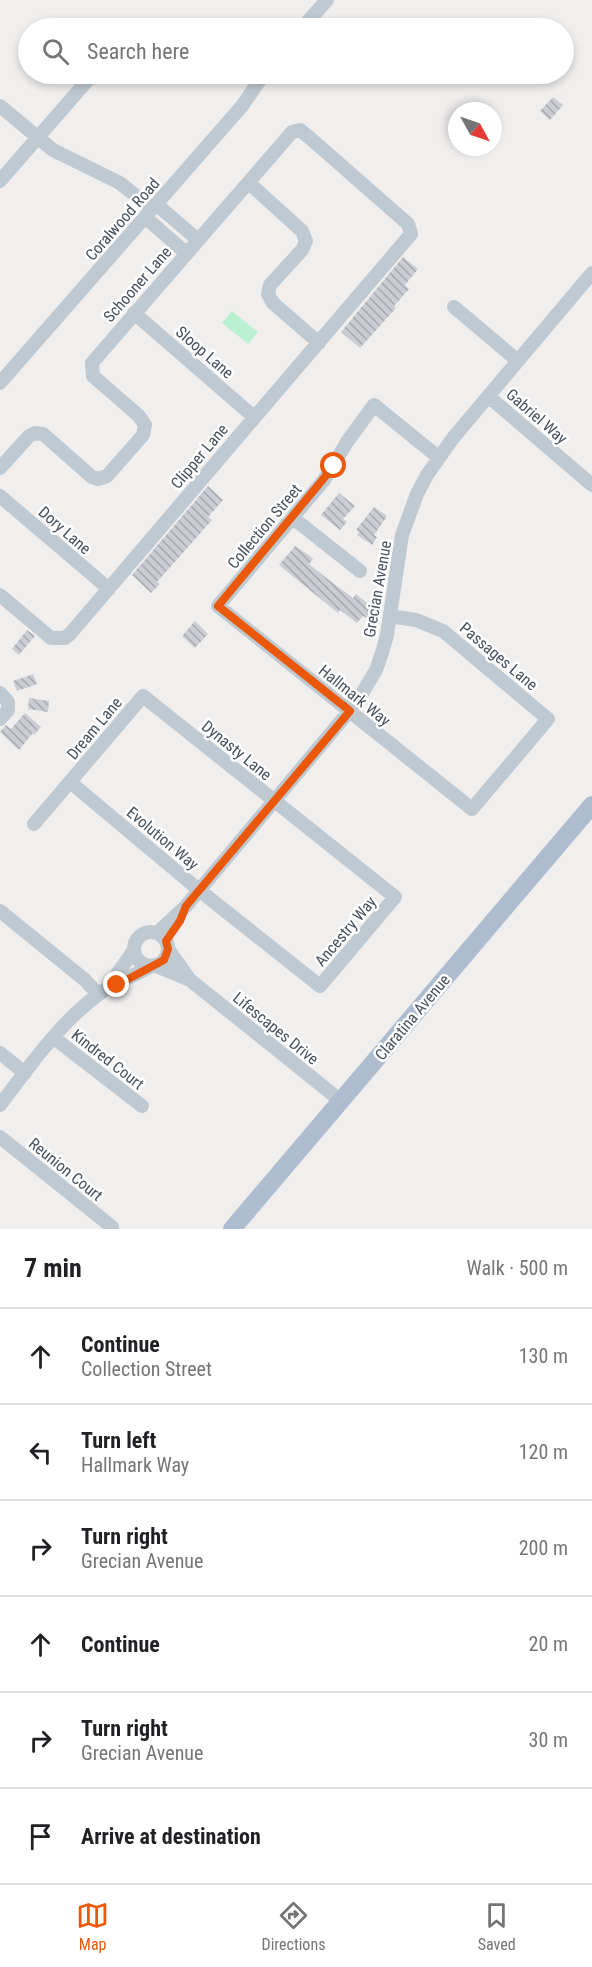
<!DOCTYPE html>
<meta charset="utf-8">
<style>
:root{--surface:#fff;--page:#f6f6f6;--text:#202124;--muted:#757577;--line:#e0e0e0;--accent:#ea580c}
body{margin:0;font-family:"Roboto Condensed",sans-serif;background:var(--page);color:var(--text)}
.compass{position:absolute;left:448px;top:102px;width:54px;height:54px;border-radius:50%;background:var(--surface);box-shadow:0 3px 9px #0003;rotate:130deg}
.stop{position:absolute;width:18px;height:18px;margin:-14px;border:4px solid #ea580c;border-radius:50%;background:#fff}
.stop.end{background:#ea580c;border-color:#fff;box-shadow:0 2px 6px #0008}
.list{margin:0;padding:0;list-style:none}
h2{display:flex;justify-content:space-between;align-items:center;height:78px;margin:0;padding:0 24px;font-size:26px}
h2 small{font-size:20px;font-weight:400;color:var(--muted)}
.list li{display:grid;grid-template-columns:39px 1fr auto;gap:18px;align-items:center;box-sizing:border-box;height:96px;padding:0 24px;border-top:2px solid var(--line)}
.list b{display:block;font-size:22px;white-space:nowrap}
.list p{margin:0;font-size:20px;white-space:nowrap;color:var(--muted)}
.list em{font-size:20px;font-style:normal;color:var(--muted)}
.icon{flex:none;width:33px;height:33px;fill:none;stroke:currentColor;stroke-width:2;stroke-linecap:round;stroke-linejoin:round}
.map{position:relative;flex:none;width:592px;height:1229px;overflow:hidden}
.search{position:absolute;background:var(--surface);box-shadow:0 3px 9px #0003;left:18px;right:18px;top:18px;height:66px;display:flex;align-items:center;gap:15px;box-sizing:border-box;padding:0 21px;border-radius:33px;color:var(--muted);font-size:22px}
.sheet{height:654px;background:var(--surface)}
nav{display:flex;justify-content:space-around;align-items:center;box-sizing:border-box;height:84px;border-top:2px solid var(--line);background:var(--surface);font-size:16px;color:var(--muted)}
nav a{display:grid;justify-items:center;gap:3px}
nav .on{color:var(--accent)}
.map>svg:first-child{display:block}
.pitch{fill:#baf1d1}
.building{fill:url(#building-back-hatch)}
.lines{fill:none;stroke-linecap:round;stroke-linejoin:round}
.minor{stroke:#bec9d1;stroke-width:14}
.major{stroke:#adbdcf;stroke-width:18}
.route{stroke:#ea580c;stroke-width:8}
.labels{text-anchor:middle;stroke-width:5;stroke-linejoin:round;paint-order:stroke}
.street-label{font-size:16px;fill:#46515d;stroke:#fff}
</style>
<div class="map">
<svg width="592" height="1229" viewBox="0 0 592 1229">
<defs>
<pattern id="building-back-hatch" width="6" height="6" patternUnits="userSpaceOnUse" patternTransform="scale(1.5)"><rect width="6" height="6" fill="#cbcdd4"/><path d="M-1 5l2 2M0 0l6 6M5-1l2 2" fill="none" stroke="#a7a9af"/></pattern>
</defs>
<rect width="100%" height="100%" fill="#f1eeee"/>
<path class="pitch" d="M232,311L258,332L248,344L222,323Z"/>
<path class="building" d="M553,97L563,105L550,120L540,111Z
M403,257L418,269L405,285L409,289L394,306L396,308L360,348L341,332Z
M208,486L223,500L208,517L212,520L157,582L160,584L151,593L132,575Z
M339,493L355,506L343,519L347,522L340,530L321,515Z
M374,507L387,516L374,535L377,537L372,545L357,535L359,532L356,530Z
M295,546L310,556L313,559L309,564L325,577L353,598L356,594L371,606L373,610L367,618L363,616L357,623L340,610L338,613L279,565Z
M195,621L208,634L195,648L182,636Z
M27,630L35,636L19,655L12,649Z
M33,674L37,684L17,691L13,681Z
M29,698L49,701L48,712L28,709Z
M25,713L41,727L34,735L33,733L19,750L0,732L6,725L11,729Z"/>
<g class="lines">
<path class="minor" d="M302,28L327,0
M0,106L53,150L120,183L152,209
M0,181L93,74
M249,183L302,231L306,241L302,250L270,285L268,294L273,303L319,343
M156,204L198,240
M145,217L186,253
M454,307L518,361
M134,313L254,417
M0,383L242,106L264,74
M488,396L592,485
M0,468L29,436L35,433L43,434L92,477L98,479L107,476L143,435L145,425L139,416L93,376L92,363L292,132L300,130L310,138L408,224L411,234L70,634L65,638H51L0,595
M0,496L109,589
M293,518L360,571
M390,616L416,620L443,631L548,719L472,809L218,606L324,480L347,442L374,405L438,457
M0,693L8,702V710L0,719
M34,824L143,696L395,897L320,986L199,890L70,782
M0,911L85,980L98,994
M134 949a17 17 0 1 1 34 0a17 17 0 1 1-34 0Z
M157,933L186,906L357,702L376,670L382,653L387,635L402,535L417,494L427,475L453,438L592,273
M168,949L190,980L341,1101
M154,965L190,980
M108,987L134,950
M54,1038L142,1106
M0,1053L25,1073
M0,1105C29,1067 59,1023 99,994C113,983 136,975 152,966
M0,1137L112,1227"/>
<path class="major" d="M232,1229L592,805"/>
</g>
<g class="lines">
<path class="route" d="M117,985L164,960L168,949L166,941L180,921L186,906L350,711L218,606L334,466"/>
</g>
<g class="labels">
<g class="street-label">
<text transform="translate(122 219) rotate(-49)" y="6">Coralwood Road</text>
<text transform="translate(137 284) rotate(-49)" y="6">Schooner Lane</text>
<text transform="translate(205 352) rotate(41)" y="6">Sloop Lane</text>
<text transform="translate(537 416) rotate(41)" y="6">Gabriel Way</text>
<text transform="translate(199 456) rotate(-50)" y="6">Clipper Lane</text>
<text transform="translate(264 526) rotate(-50)" y="6">Collection Street</text>
<text transform="translate(65 530) rotate(41)" y="6">Dory Lane</text>
<text transform="translate(377 589) rotate(-80)" y="6">Grecian Avenue</text>
<text transform="translate(499 656) rotate(40)" y="6">Passages Lane</text>
<text transform="translate(355 695) rotate(39)" y="6">Hallmark Way</text>
<text transform="translate(94 728) rotate(-50)" y="6">Dream Lane</text>
<text transform="translate(237 750) rotate(39)" y="6">Dynasty Lane</text>
<text transform="translate(163 838) rotate(40)" y="6">Evolution Way</text>
<text transform="translate(345 931) rotate(-50)" y="6">Ancestry Way</text>
<text transform="translate(412 1017) rotate(-50)" y="6">Claratina Avenue</text>
<text transform="translate(276 1028) rotate(39)" y="6">Lifescapes Drive</text>
<text transform="translate(108 1059) rotate(38)" y="6">Kindred Court</text>
<text transform="translate(66 1169) rotate(39)" y="6">Reunion Court</text>
</g>
</g>
</svg>
<svg class="compass" viewBox="-18 -18 36 36"><path d="M0-13l5 13h-10z" fill="#e53935"/><path d="M0 13l5-13h-10z" fill="#757577"/></svg>
<div class="stop" style="left:334px;top:466px"></div>
<div class="stop end" style="left:117px;top:985px"></div>
<div class="search"><svg class="icon" aria-label="search" viewBox="0 0 24 24"><circle cx="10" cy="10" r="6"/><path d="M15 15l6 6"/></svg>Search here</div>
</div>
<section class="sheet">
<h2>7 min<small>Walk · 500 m</small></h2>
<ul class="list">
<li><svg class="icon" aria-label="ahead" viewBox="0 0 24 24"><path d="M12 20V5M6 11l6-6 6 6"/></svg><div><b>Continue</b><p>Collection Street</p></div><em>130 m</em></li>
<li><svg class="icon" aria-label="left" viewBox="0 0 24 24"><path d="M17 20v-9H6M10 6l-5 5 5 5"/></svg><div><b>Turn left</b><p>Hallmark Way</p></div><em>120 m</em></li>
<li><svg class="icon" aria-label="right" viewBox="0 0 24 24"><path d="M7 20v-9h11M14 6l5 5-5 5"/></svg><div><b>Turn right</b><p>Grecian Avenue</p></div><em>200 m</em></li>
<li><svg class="icon" aria-label="ahead" viewBox="0 0 24 24"><path d="M12 20V5M6 11l6-6 6 6"/></svg><div><b>Continue</b></div><em>20 m</em></li>
<li><svg class="icon" aria-label="right" viewBox="0 0 24 24"><path d="M7 20v-9h11M14 6l5 5-5 5"/></svg><div><b>Turn right</b><p>Grecian Avenue</p></div><em>30 m</em></li>
<li><svg class="icon" aria-label="arrive" viewBox="0 0 24 24"><path d="M6 21V4h12l-3 4 3 4H6"/></svg><div><b>Arrive at destination</b></div></li>
</ul>
</section>
<nav>
<a class="on"><svg class="icon" aria-label="map" viewBox="0 0 24 24"><path d="M3 6l6-2 6 2 6-2v14l-6 2-6-2-6 2zM9 4v14M15 6v14"/></svg>Map</a>
<a><svg class="icon" aria-label="directions" viewBox="0 0 24 24"><path d="M12 3l9 9-9 9-9-9zM9 14v-3h6M13 9l2 2-2 2"/></svg>Directions</a>
<a><svg class="icon" aria-label="saved" viewBox="0 0 24 24"><path d="M7 4h10v16l-5-4-5 4z"/></svg>Saved</a>
</nav>
